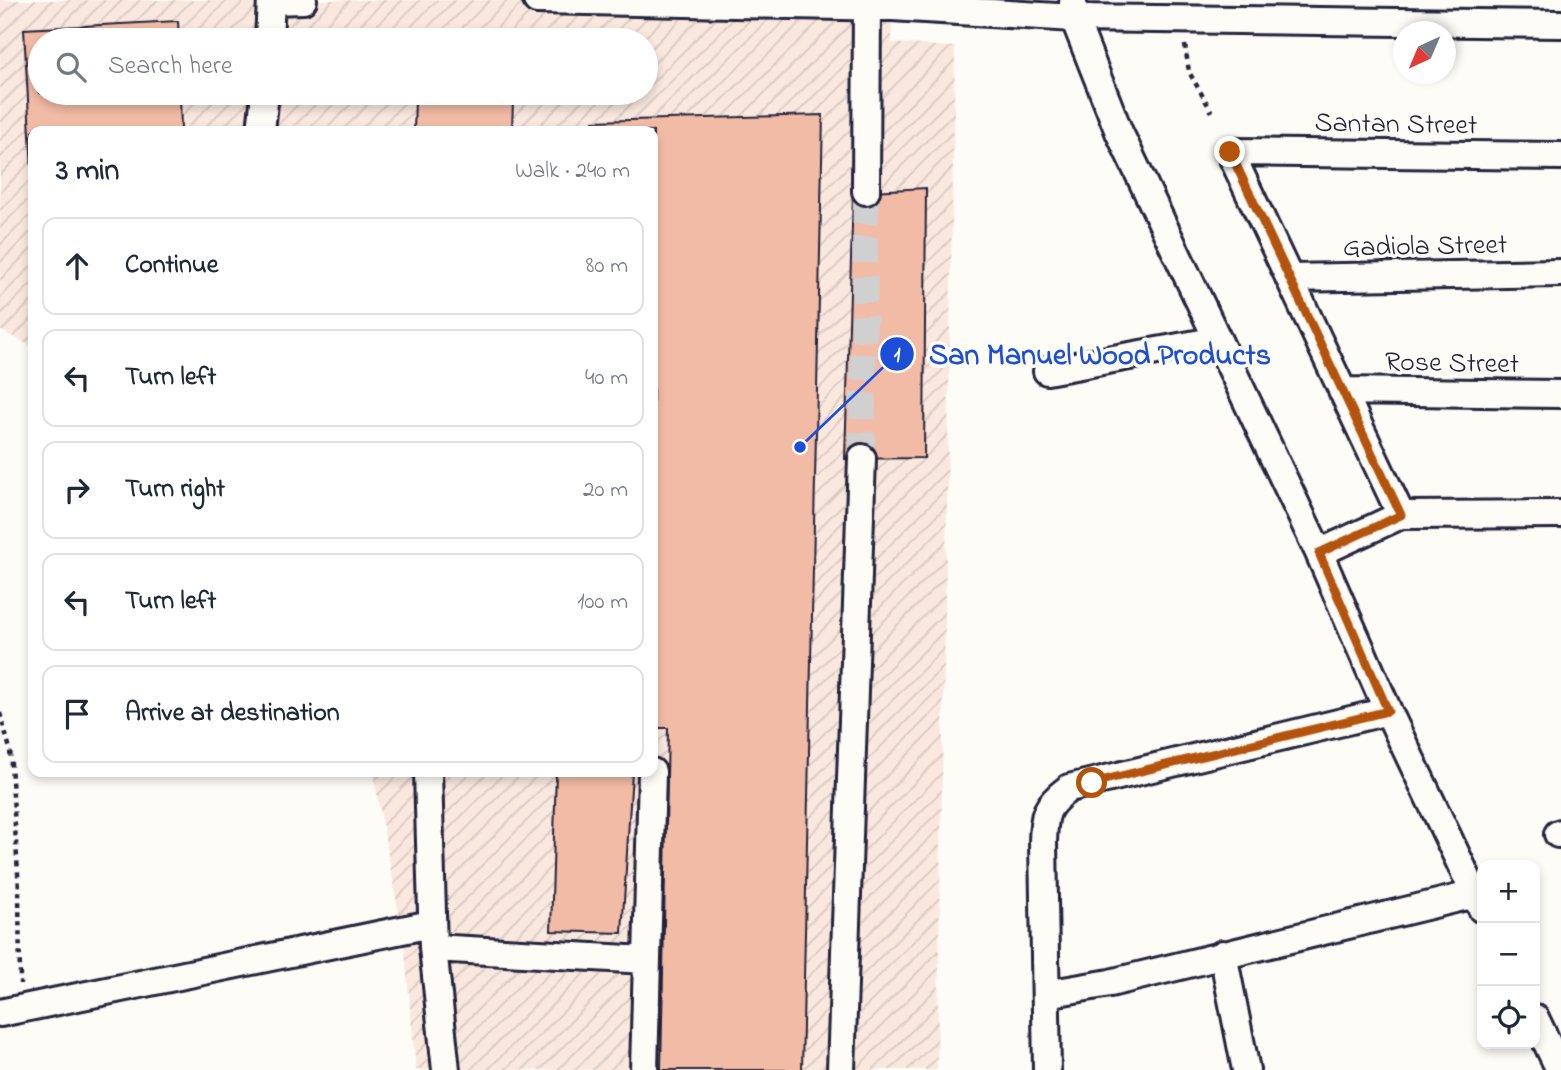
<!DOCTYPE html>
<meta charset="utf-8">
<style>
:root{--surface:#fff;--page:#f6f6f7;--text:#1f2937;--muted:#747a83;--line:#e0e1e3}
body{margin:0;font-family:"Indie Flower",sans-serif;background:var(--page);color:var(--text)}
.controls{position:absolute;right:21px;bottom:21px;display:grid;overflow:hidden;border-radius:14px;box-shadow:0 4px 10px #0003}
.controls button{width:63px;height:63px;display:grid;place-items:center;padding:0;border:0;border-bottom:2px solid var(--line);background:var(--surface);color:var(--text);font:35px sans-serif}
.compass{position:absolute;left:1393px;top:21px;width:63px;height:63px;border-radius:50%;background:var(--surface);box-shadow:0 4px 10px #0003;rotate:224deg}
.stop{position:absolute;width:21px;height:21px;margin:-16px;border:5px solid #b45309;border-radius:50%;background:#fff}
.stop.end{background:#b45309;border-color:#fff;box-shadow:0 2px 7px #0008}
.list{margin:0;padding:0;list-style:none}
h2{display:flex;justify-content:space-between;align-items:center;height:91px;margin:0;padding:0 28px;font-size:30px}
h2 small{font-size:23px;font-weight:400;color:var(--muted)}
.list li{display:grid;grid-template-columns:46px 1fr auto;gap:21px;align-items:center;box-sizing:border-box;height:98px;margin:0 14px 14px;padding:0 14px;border:2px solid var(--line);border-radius:14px}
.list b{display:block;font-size:26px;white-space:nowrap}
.list em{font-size:23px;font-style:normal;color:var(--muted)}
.icon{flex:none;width:38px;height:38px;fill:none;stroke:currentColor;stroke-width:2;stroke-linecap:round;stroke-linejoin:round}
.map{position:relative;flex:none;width:1561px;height:1070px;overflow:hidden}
.search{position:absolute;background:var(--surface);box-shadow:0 4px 10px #0003;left:28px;top:28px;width:630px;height:77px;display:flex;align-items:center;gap:18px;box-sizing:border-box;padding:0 24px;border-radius:38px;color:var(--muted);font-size:26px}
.panel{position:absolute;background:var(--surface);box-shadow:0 4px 10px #0003;left:28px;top:126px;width:630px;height:651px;border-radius:14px}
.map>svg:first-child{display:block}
.industrial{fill:url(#industrial-furrows);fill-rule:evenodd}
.building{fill:#f2bba6;stroke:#22223b;stroke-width:2}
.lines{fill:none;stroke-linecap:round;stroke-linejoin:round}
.minor-tunnel{stroke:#d1d0d1;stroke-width:26;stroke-dasharray:26 13;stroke-linecap:butt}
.minor-casing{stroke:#22223b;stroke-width:32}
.path{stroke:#22223b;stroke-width:4.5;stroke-dasharray:5 5;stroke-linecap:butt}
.minor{stroke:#fdfcf7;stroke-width:26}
.route{stroke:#b45309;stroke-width:9}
.labels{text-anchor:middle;stroke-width:7;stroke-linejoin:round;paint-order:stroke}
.street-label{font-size:28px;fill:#22223b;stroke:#fdfcf7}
.leader{fill:none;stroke:#1d4ed8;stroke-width:2.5}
.callout-dot{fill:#1d4ed8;stroke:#fdfcf7;stroke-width:2.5}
.mark-label{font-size:21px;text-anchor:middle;font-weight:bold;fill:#fff}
.callout-label{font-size:30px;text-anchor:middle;font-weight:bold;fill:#1d4ed8;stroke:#fdfcf7;stroke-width:7;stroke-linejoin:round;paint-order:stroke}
</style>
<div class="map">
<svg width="1561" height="1070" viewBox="0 0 1561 1070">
<defs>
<pattern id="industrial-furrows" width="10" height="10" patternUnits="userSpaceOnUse" patternTransform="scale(1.75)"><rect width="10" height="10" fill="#fae8df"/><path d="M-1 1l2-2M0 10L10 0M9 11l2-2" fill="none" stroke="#d6c7c0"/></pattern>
</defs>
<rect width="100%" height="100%" fill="#fdfcf7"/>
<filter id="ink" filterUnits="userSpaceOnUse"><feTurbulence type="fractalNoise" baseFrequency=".0143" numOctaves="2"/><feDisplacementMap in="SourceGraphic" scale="14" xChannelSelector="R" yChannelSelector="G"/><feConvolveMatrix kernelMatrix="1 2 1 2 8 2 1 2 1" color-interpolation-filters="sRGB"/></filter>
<g filter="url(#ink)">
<path class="industrial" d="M0,0H892V43L955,47L937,1070H416L404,942L373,772H653V131H33V347L0,330ZM40,40H646V93H40Z"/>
<path class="building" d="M178,21L179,40H40V93H180L181,131H33V188L24,29Z
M415,100L513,101L512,131H414Z
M823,115L802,1070H661L668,728H653V131H592L593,121Z
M926,188L924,458L845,459L853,192Z
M556,772H632L622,933L551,931Z"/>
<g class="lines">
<path class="minor-tunnel" d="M862,458L866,191"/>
<defs>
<path id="minor" d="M537,0L892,7L1074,18L1561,24
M272,1L303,0
M1073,2L1074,18L1119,132L1319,553L1388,711L1482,909
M269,40L271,0
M261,131L265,93
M866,191L867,0
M1289,278L1561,273
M1047,371L1218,340
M1342,391L1561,394
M1401,515L1230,152L1561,156
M1319,553L1401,515L1561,514
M428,772L433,948L446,1070
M1558,834L1561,833
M433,948L646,960
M1223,954L1246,1070
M1046,994L1110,983L1475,894
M0,1013L431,924
M1535,1018L1560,1070
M644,1070L652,772
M841,1070L862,458
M1047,1070L1043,842C1044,813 1045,806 1069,788L1388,711"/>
</defs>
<use href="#minor" class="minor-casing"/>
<path class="path" d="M1185,45L1189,72L1212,112
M0,713L10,749L19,889L20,984"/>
<use href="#minor" class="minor"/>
</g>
</g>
<g class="lines" filter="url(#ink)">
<path class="route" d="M1092,783L1388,711L1319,553L1401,515L1230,152"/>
</g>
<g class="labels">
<g class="street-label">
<text transform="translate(1396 122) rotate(1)" y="10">Santan Street</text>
<text transform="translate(1425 244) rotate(-1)" y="10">Gadiola Street</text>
<text transform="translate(1452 361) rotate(1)" y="10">Rose Street</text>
</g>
</g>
<path class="leader" d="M800 447L897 354"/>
<g class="callout-dot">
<circle cx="800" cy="447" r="7"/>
<circle cx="897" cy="354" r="18"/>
</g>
<g class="mark-label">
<text x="897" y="361">1</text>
</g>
<g class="callout-label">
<text x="1100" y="364">San Manuel Wood Products</text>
</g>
</svg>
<div class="controls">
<button>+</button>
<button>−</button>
<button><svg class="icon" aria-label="locate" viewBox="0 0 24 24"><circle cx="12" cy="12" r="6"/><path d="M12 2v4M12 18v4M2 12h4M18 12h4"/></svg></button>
</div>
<svg class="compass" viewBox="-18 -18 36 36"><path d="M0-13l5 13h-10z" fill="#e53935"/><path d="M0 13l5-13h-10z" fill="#747a83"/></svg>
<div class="stop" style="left:1092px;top:783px"></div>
<div class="stop end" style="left:1230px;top:152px"></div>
<div class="search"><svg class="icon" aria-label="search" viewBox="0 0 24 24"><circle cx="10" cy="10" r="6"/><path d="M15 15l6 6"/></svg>Search here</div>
<section class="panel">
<h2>3 min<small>Walk · 240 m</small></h2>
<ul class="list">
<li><svg class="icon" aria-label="ahead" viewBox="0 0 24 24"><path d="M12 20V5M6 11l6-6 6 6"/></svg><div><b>Continue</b></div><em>80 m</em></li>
<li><svg class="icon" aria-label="left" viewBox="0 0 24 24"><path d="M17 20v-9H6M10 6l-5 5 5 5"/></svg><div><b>Turn left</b></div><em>40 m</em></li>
<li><svg class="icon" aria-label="right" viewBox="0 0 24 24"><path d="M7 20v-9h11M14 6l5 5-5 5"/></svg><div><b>Turn right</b></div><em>20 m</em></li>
<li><svg class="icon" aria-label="left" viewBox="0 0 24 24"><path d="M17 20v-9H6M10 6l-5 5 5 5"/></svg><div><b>Turn left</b></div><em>100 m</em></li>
<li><svg class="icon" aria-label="arrive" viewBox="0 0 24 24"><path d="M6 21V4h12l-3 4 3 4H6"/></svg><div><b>Arrive at destination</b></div></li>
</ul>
</section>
</div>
